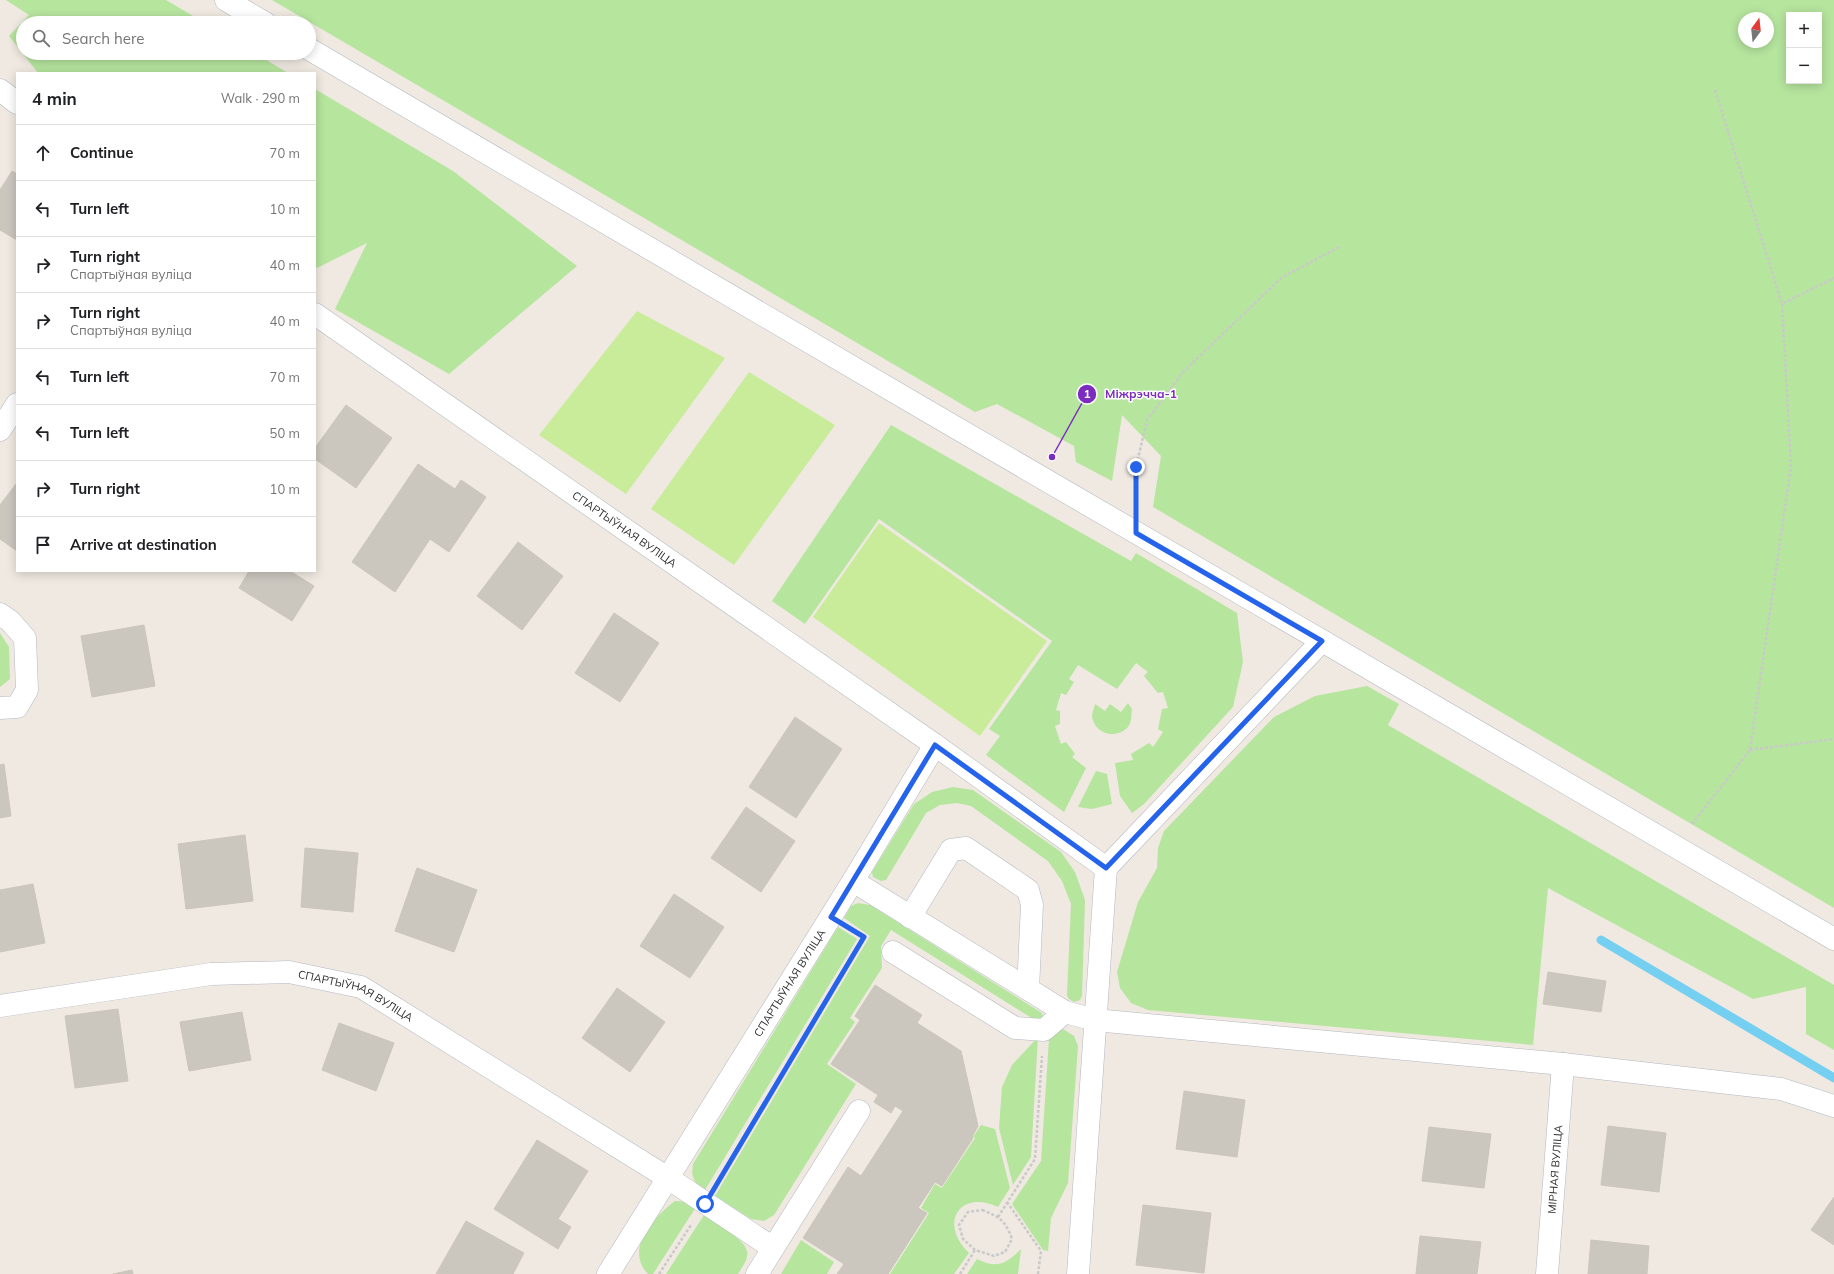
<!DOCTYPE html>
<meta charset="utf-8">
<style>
:root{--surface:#fff;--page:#f6f6f6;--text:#202124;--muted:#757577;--line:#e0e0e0}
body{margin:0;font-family:Mulish,sans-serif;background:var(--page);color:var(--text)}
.controls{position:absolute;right:12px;top:12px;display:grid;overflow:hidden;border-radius:0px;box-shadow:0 2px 10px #0003}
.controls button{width:36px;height:36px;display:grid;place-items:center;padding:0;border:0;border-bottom:1px solid var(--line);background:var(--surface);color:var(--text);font:20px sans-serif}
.compass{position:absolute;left:1738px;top:12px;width:36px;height:36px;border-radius:50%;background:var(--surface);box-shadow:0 2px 10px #0003;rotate:15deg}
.stop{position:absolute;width:12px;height:12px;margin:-9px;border:3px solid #2563eb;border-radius:50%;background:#fff}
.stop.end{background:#2563eb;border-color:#fff;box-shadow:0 1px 4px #0008}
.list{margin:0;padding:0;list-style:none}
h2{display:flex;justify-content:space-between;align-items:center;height:52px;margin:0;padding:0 16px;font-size:17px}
h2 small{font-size:13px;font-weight:400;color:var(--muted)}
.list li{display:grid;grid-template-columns:26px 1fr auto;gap:12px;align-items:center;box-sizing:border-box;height:56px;padding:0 16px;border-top:1px solid var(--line)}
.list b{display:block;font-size:15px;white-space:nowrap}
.list p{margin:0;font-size:13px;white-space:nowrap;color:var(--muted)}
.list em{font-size:13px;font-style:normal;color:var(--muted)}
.icon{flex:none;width:22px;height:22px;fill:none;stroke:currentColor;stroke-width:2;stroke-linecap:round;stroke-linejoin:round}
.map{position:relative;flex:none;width:1834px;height:1274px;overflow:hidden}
.search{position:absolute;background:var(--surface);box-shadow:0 2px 10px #0003;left:16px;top:16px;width:300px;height:44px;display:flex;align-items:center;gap:10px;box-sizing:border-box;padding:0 14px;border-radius:22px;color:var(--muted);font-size:15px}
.panel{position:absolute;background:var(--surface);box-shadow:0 2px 10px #0003;left:16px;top:72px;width:300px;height:500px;border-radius:0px}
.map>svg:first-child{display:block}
.green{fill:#b6e59e;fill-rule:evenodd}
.pitch{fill:#c9ec9a}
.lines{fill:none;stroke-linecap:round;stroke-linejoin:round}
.stream{stroke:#75cff0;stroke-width:9}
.building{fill:#cbc7bf;stroke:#cbc5ba}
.minor-casing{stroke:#b4b7c1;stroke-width:23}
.path{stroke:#c9c9c9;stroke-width:2.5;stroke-dasharray:3 2;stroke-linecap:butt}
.minor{stroke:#fff;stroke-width:22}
.route{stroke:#2563eb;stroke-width:5}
.labels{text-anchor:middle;stroke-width:3;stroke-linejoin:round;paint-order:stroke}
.street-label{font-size:11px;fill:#2e2e2e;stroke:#fff}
.leader{fill:none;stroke:#7b2cbf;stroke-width:1.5}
.callout-dot{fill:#7b2cbf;stroke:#fff;stroke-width:1.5}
.mark-label{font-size:12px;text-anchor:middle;font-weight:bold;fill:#fff}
.callout-label{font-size:12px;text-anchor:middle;font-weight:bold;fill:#7b2cbf;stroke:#fff;stroke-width:3;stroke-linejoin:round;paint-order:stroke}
</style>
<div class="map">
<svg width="1834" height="1274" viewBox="0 0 1834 1274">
<rect width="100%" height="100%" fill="#efe9e1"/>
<path class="green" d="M6,0H166L205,23H23V53H255L288,73H38L9,36L29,15Z
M272,0H1834V908L1153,507L1161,456L1122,415L1112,481L1076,462L1074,446L997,404L975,412ZM1789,15H1819V81H1789ZM1744,18H1768V42H1744Z
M315,89L453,171L577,266L449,374L335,309L367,243L315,269Z
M891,425L1131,561L1136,553L1237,613L1243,662L1233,707L1144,804L1132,813L1120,796L1115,763L1133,760L1131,754L1149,743L1153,747L1163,732L1158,729L1162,709L1168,708L1163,692L1158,693L1144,676L1148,672L1136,663L1117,689L1078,665L1069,679L1074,682L1066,695L1061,693L1056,710L1060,711V724L1055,726L1061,744L1066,742L1075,754L1072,757L1086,768L1064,812L986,755L1000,736L989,729L1052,641L879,519L805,624L772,601Z
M0,633L9,647L10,679L0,687Z
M1367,686L1399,704L1388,725L1834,985V1050L1806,1034V987L1753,999L1548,888L1533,1045L1148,1010L1131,1003L1120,988L1117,972L1138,902L1157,868L1158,848L1164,831L1274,717L1315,696Z
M1128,703L1132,709C1131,715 1132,722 1128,727C1116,740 1094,734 1092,716C1092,713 1094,708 1095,704L1105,711L1110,704L1121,712Z
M1096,771L1107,774L1112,804L1092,809L1078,807Z
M953,787L973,790L1061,852L1075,872L1085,900L1082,996L1080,1000L1074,1002L1069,999L1067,995L1071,904L1062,881L1048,861L971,806L957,803L940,805L926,813L886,880L881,881L873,877L872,872L914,804L932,792Z
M858,903L870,905L1042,1013L1043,1017L1039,1021L1035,1020L891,930L881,946L882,968L850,1018L855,1022L827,1064L856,1084L774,1215L764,1221L751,1219L715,1196L870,936L844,918L851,906Z
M838,927L857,939L705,1190C693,1181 691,1178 693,1164Z
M1063,1029L1074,1036L1078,1046L1068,1183L1051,1218L1048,1251L1043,1250L1012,1204L1041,1161L1049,1039Z
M1038,1037L1031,1157L1013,1185L999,1128L1002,1087L1012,1065Z
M981,1125L995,1129L1010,1188L998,1207C960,1189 938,1223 969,1253L954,1274H890L929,1213L921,1208L935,1184L942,1188L975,1138L973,1137Z
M675,1201L687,1202L696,1207L653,1274H648C624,1249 654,1217 675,1201Z
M704,1215C715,1223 744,1238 747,1251C749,1259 742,1267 738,1274H666Z
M801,1240L834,1262L827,1274H781Z
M1021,1249L1018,1274H967L977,1259C997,1269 1006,1264 1021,1249Z"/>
<path class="pitch" d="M637,311L725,358L626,494L539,435Z
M749,372L835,425L734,565L651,509Z
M879,523L1047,641L980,736L813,617Z"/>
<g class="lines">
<path class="stream" d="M1601,940L1834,1078"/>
</g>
<path class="building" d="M12,171L17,174V240L0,230V190Z
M346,405L392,438L356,488L315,459V448Z
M418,464L455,489L461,480L486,497L449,552L430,539L395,592L352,562Z
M16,484H17V551L0,539V505Z
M518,542L563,576L522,630L477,596Z
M249,571H290L314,586L292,621L239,588Z
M614,613L659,643L620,702L575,673Z
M144,625L155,686L92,697L81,636Z
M795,717L842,749L796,818L749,787Z
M4,764L11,816L0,818V765Z
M746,807L795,841L761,892L711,858Z
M245,835L253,901L186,909L178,844Z
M305,848L358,853L353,912L301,907Z
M417,868L477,890L454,952L395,931Z
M33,884L45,943L0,952V890Z
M674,894L724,927L690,978L640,946Z
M1548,972L1606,981L1601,1012L1543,1004Z
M875,985L922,1015L917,1023L961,1051L978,1126L972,1137L973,1138L942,1186L935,1182L918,1208L927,1213L888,1274H837L844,1264L803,1238L848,1167L861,1176L903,1111L895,1106L891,1113L874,1102L878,1095L831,1064L860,1020L855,1016Z
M617,988L665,1022L630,1072L582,1038Z
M118,1009L128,1081L75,1088L65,1016Z
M242,1012L251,1060L189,1071L180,1022Z
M339,1023L394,1043L376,1091L322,1070Z
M1184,1091L1245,1100L1237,1157L1176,1149Z
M1608,1126L1666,1133L1659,1192L1601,1185Z
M1429,1127L1491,1134L1484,1188L1422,1181Z
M537,1140L588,1171L558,1219L571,1227L558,1249L494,1209Z
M1834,1197V1245L1811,1230Z
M1143,1205L1211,1213L1204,1273L1136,1265Z
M466,1221L524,1253L513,1274H436Z
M1420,1236L1481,1242L1477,1274H1416Z
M1591,1240L1649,1246L1647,1274H1588Z
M132,1270L133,1274H113Z"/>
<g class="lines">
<defs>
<g id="minor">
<path d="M226,0L265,23"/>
<path d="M309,49L929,412L1834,939"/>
<path d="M0,90L17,103"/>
<path id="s1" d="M315,314L935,745L1106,868"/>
<path d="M0,430L17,404"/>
<path d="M0,614L10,621L25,638L27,690L17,707L0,708"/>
<path d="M853,881L1065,1012L1095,1020L1563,1064L1781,1089L1834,1106"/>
<path d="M910,917L951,850L966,848L1028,890L1032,905L1028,989"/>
<path d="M893,952L1015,1028L1044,1030L1065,1012"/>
<path id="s2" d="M0,1006L211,974L289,972L361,987L668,1178L773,1248"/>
<path id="s3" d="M608,1274L853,881L935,745"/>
<path d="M757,1274L859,1111"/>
<path d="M1078,1274L1106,868L1322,641"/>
<path id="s4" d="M1547,1274L1563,1064"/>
</g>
</defs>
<use href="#minor" class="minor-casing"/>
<path class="path" d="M1715,90L1782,304
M1136,500V467L1147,420L1182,373L1281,278L1339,247
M1750,750L1834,739
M1692,824L1750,750L1791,466L1782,304L1834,278
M720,1179L863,937L853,931
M1007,1202L1041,1251L1038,1274
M982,1210C1000,1217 1005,1220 1012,1239L1005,1252L994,1256L975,1250L963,1239L959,1225L968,1212Z
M998,1217L1035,1159L1042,1056
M659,1274L691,1225
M960,1274L975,1250"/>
<use href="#minor" class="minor"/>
</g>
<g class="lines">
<path class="route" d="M705,1204L864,937L831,917L935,745L1106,868L1322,641L1136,533V467"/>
</g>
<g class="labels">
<g class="street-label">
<text dy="4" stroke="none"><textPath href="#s1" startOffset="377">СПАРТЫЎНАЯ ВУЛІЦА</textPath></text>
<text dy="4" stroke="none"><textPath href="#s3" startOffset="343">СПАРТЫЎНАЯ ВУЛІЦА</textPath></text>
<text dy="4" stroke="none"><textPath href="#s2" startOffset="363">СПАРТЫЎНАЯ ВУЛІЦА</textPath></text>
<text dy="4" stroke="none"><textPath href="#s4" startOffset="105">МІРНАЯ ВУЛІЦА</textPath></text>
</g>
</g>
<path class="leader" d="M1052 457L1087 394"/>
<g class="callout-dot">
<circle cx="1052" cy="457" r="4"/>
<circle cx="1087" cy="394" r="10"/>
</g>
<g class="mark-label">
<text x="1087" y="398">1</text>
</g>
<g class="callout-label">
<text x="1141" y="398">Міжрэчча-1</text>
</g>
</svg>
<div class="controls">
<button>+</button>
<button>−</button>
</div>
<svg class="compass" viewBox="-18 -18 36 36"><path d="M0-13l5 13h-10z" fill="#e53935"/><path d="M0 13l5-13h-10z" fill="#757577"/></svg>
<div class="stop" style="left:705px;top:1204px"></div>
<div class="stop end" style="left:1136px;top:467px"></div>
<div class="search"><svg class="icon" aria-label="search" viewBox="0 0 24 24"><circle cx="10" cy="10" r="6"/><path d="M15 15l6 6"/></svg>Search here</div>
<section class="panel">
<h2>4 min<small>Walk · 290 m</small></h2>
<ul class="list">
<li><svg class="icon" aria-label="ahead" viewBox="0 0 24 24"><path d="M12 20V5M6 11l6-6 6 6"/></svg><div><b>Continue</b></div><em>70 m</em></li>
<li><svg class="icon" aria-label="left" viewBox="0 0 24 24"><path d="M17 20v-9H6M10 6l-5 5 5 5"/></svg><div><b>Turn left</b></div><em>10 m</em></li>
<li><svg class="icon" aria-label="right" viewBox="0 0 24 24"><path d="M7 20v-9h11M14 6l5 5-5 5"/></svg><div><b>Turn right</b><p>Спартыўная вуліца</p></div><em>40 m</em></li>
<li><svg class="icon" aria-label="right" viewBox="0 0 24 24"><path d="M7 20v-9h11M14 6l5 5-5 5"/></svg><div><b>Turn right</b><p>Спартыўная вуліца</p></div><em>40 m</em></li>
<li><svg class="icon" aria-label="left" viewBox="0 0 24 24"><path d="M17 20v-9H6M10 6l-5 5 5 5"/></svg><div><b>Turn left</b></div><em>70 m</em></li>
<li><svg class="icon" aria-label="left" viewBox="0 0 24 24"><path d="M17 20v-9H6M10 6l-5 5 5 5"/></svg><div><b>Turn left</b></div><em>50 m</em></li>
<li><svg class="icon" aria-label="right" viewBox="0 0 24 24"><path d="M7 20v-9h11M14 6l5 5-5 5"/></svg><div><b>Turn right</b></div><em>10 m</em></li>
<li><svg class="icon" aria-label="arrive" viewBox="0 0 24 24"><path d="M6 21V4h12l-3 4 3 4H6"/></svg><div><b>Arrive at destination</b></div></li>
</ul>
</section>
</div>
